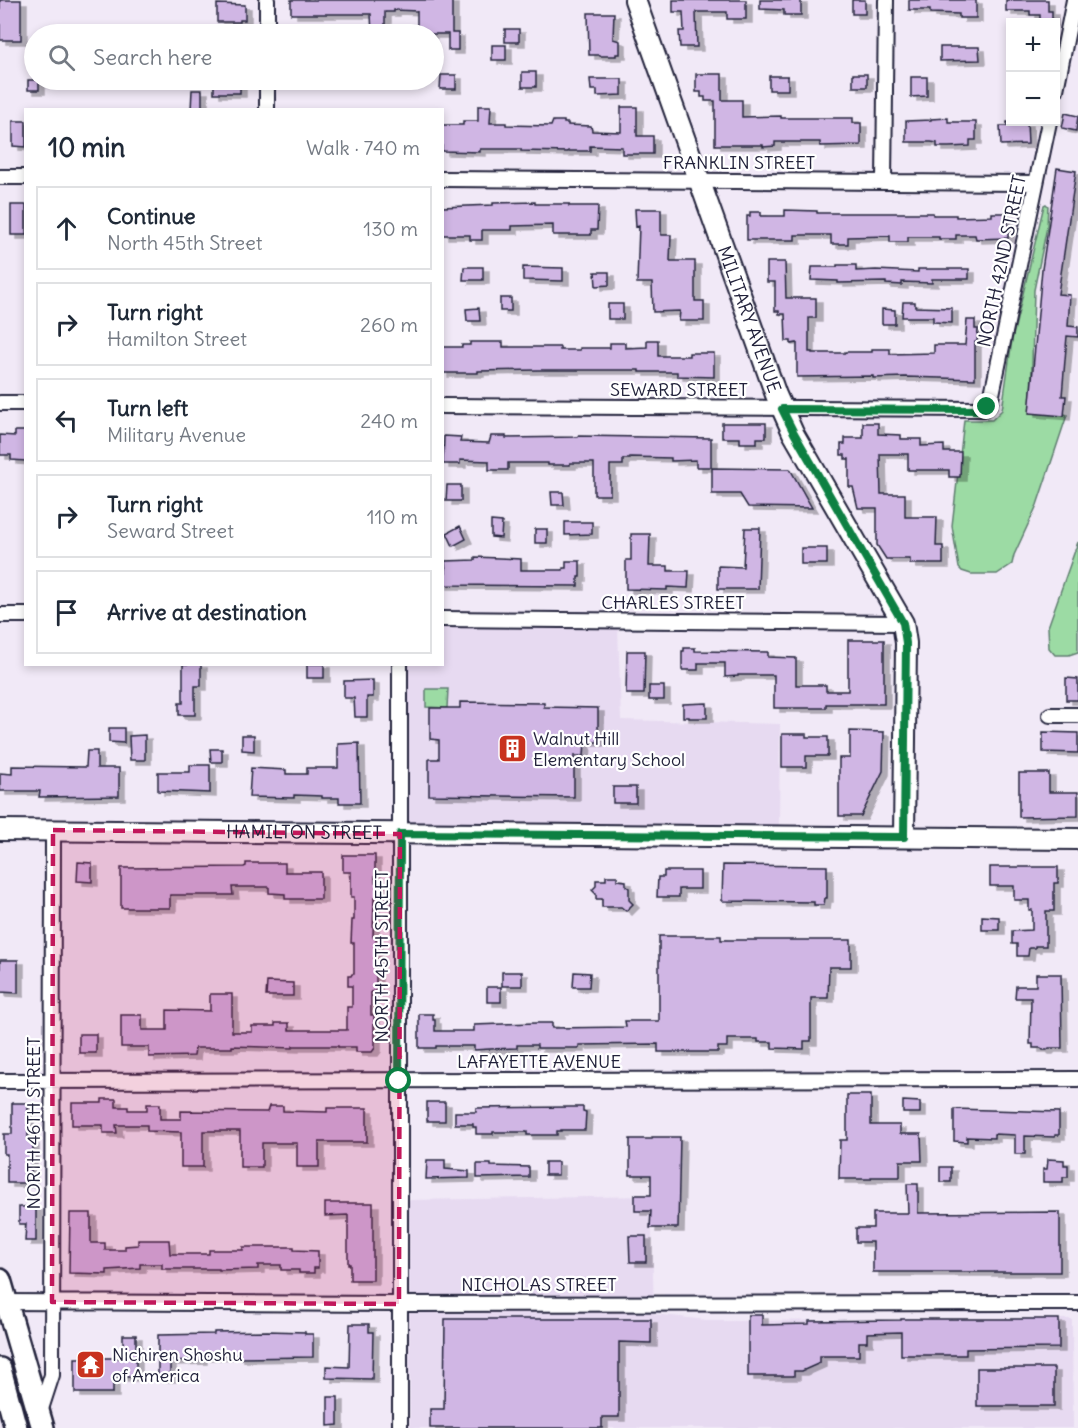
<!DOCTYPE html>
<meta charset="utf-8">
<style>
:root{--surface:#fff;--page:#f2f2f3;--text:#1f2937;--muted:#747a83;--line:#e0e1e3}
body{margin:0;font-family:Delius,sans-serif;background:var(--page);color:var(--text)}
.controls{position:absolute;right:18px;top:18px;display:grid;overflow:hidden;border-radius:0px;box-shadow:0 3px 9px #0003}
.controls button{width:54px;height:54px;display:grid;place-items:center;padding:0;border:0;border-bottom:2px solid var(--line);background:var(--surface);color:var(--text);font:30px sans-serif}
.stop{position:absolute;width:18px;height:18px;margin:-14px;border:4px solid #0b8043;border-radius:50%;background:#fff}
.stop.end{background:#0b8043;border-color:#fff;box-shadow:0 2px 6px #0008}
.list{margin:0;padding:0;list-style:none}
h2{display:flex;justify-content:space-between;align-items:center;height:78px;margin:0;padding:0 24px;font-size:26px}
h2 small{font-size:20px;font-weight:400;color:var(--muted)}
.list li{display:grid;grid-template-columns:39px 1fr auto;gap:18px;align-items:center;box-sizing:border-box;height:84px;margin:0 12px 12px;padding:0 12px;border:2px solid var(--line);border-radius:0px}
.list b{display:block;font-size:22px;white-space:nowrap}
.list p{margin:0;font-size:20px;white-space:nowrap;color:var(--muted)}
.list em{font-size:20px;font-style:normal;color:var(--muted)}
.icon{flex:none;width:33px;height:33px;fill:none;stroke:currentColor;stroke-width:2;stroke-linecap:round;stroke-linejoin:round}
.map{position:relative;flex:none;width:1078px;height:1428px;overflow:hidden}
.search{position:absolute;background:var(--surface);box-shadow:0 3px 9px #0003;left:24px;top:24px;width:420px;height:66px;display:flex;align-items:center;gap:15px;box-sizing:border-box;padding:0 21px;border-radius:33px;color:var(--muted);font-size:22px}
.panel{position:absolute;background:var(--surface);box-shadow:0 3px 9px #0003;left:24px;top:108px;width:420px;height:558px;border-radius:0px}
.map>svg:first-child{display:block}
.built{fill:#e7daf1}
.green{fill:#9cdba4;stroke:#5f7e70;stroke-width:1.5}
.building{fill:#d0b6e4;stroke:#22223b;stroke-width:1.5;filter:url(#shadow)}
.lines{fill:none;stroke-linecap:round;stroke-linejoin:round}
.street-casing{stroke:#22223b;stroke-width:18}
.secondary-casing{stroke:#22223b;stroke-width:24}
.primary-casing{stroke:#22223b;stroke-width:26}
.street{stroke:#fff;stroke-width:14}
.secondary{stroke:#fff;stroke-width:20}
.primary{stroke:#fff;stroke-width:21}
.route{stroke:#0b8043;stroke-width:8}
.marked{fill:#c2185b;fill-opacity:0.2;stroke:#c2185b;stroke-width:4.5;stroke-dasharray:12 8;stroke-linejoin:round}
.labels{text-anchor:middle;stroke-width:4.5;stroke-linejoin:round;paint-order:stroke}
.street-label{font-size:18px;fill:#22223b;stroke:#fff}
.poi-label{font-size:18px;fill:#22223b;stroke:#fff;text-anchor:start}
</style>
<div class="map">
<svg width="1078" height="1428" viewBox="0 0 1078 1428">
<defs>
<filter id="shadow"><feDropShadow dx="6" dy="4" stdDeviation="0" flood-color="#0004"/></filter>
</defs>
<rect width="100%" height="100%" fill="#f1e9f7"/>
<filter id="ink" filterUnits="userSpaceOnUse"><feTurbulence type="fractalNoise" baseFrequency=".0167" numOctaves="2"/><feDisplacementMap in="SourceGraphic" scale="12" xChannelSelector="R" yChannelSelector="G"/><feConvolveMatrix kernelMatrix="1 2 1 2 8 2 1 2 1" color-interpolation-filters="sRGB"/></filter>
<g filter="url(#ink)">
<path class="built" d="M443,626L618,627L621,720L780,724L779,827L411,823L408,820L407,814V665L442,664Z
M651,1196L654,1314L715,1321L1072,1319L1073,1428H410L409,1200Z"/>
<path class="green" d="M1046,204L1048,206L1047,227L1034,290L1031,400L1067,415L1037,505L1014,555L1012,564L997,574H971L962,571L959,568L952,526L964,420H992L1002,410L1012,340L1044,205Z
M1078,542V652L1069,655H1055L1049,648L1048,627Z
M426,689H448L447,708L426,707Z"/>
<path class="building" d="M0,0H21V40H0Z
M291,0H452V33H458V50H448V34H417V11L394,10V12H385V34H372L371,14H291Z
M673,0H746V19H727V12H696L697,47H680L679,31H684L683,12H673Z
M760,0H801V15H784V10L760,9Z
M852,0H865V14H852Z
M909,0H976V18H959V14L930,13V10H909Z
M1006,0H1048V11H1052V22H1040V15H1030V11H1006Z
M217,4L245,5V20H240V22H217Z
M588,13H614L613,39L620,41V54H616V56H600V55H589Z
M505,29H519V42H505Z
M492,45H506V60H492Z
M940,47H979L980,60L940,61Z
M522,72H536V87H522Z
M696,74H722V100H742V117L781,116V118H853V123H861V145L820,146V142H775V146L763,147V145H715V101H705V97H701V92H696Z
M853,74H867V87H853Z
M441,75H456V89H440Z
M769,76H788V90H769Z
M911,77H927V96L911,97Z
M590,79H622V95L597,96V90H591Z
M28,80H39V90H28Z
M214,80H240V93H214Z
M192,90H202V110H191Z
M478,106H491L490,123H506V125L551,126L553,121H564V123H568V125L591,126L592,131L621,132V107H637V136H653V154H622V147L590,146V151H568V152L521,151V149H480V152L442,151V125H463V121H478Z
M1065,113L1078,116L1076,131L1062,128Z
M948,118V122H976V140H970V146L949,147H937V143L931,142H906V121L931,120V119Z
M13,121H26V147L13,146Z
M1007,122H1027L1028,144L1001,145L1000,126H1007Z
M1057,168L1076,171L1058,294L1070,295L1068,326L1078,327V337L1067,336L1062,396H1066L1064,416L1029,413L1042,269Z
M535,202V204H569V206H598L597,230H591V235H553V225L512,226V230H482V240H470V235H442V207L493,205V203Z
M11,205H26V235H11Z
M635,209H661V235H671L670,261H695V301H704V321H679L680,311L653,312L652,283H637L639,226L636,227Z
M785,210L817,211V213H933V215H956V217L992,216V213H1008V238L976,239L975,235H956V239H939V237H908V242H890V236L848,237V244H831V235H795V240H747V216H750V212H761V216H785Z
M767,262H785L786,298H816V318H809V352H812V353H845V352H872V349H890V354L934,353V345H965L967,320H975V329H978L977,342H975V379L905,377L873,378V376L797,377V343L791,344V341H786L785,314H779V311H775V282H767Z
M837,265H856V271L876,270L918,272V269H969V279H932V283L902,282V285L886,284V282L838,283V281L811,280L812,267H837Z
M464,267H483V280H463Z
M523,267L563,268V281L523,280Z
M595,272H609V285L596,286Z
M500,298H511V311H500Z
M903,302H915V307L952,308V323L933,322V317H902Z
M608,304H623V319H608Z
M479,308L480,321H467L466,309Z
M882,309L895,310V324H882Z
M647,340H658V356H689V353H714V377L677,376V372H639V370H538L478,371V373H442V347H462V345H470V342H503V347H560V350H580V348H610V343H625V348L647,347Z
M722,423H766V438H757V443H740V438H722Z
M863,423H878V434L901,435V439H921V446L944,445V452H961L960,477H949V470H908V454H880L881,494H905V517H937L936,546H943V564H910V559H886L877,545V508H858L853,487H849V459H845V455H841V444H845V438H863Z
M15,431H26V461L11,460V455H0V435L15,436Z
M444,436L461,437L460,442L489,443L491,436H506V438L578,437V436L711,438V467H696V460L671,461V458L630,457V459H623V465H610V495H594V463H570V465H548V463H508V470H489V461L460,460V464H443Z
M712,468L790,469L812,508L748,507L740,494H712Z
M447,485H461V501H446Z
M551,492H563L564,505H552Z
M491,521L502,522L501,538L491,537Z
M565,522H592V534L565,535Z
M460,526L466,539L453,546L447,533Z
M745,528H760L758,589H718V566L743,567Z
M535,529H547V543H535Z
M631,534H650L649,566H668V571H689L688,588L667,587V590L626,589V560H631Z
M801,548H827V564H801Z
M475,557L521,559V570H563V568H566V561H580V577H578V586L442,585V573H446L445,561L475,560Z
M848,640H884V704H826V708H774V675H738V676L725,677V663H698V670H682V651H684V648H695V651L768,652V657L796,658V685H826V691H848Z
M627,651H645L644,694H626Z
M183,664H201V686H195V715H179V703H183Z
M307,664H324V678H307Z
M1066,678L1078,679V700H1066Z
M373,680V697H367V717H355L354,698H344V681Z
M649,686H664V700H649Z
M460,702L544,703V707L598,708V742H585L584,756H574V797L429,795V759H439V740L430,739V708H460Z
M707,703V718H689V717H683V704Z
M109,728H124V743L109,742Z
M850,731L884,732L883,771L861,816H839V758H850Z
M1043,732L1078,733V753L1043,752Z
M782,734H806V737H828V756H806V767H782Z
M145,735V760H130L129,736Z
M242,735H254V751L242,750Z
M359,743L360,803H339V798H322V796L294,795V798L249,797L251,768L286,770V774H307V768H338V744Z
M210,749H222V762H211Z
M87,751H97V768H119V796L39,797L40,791H0V773L12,774V766L86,767Z
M190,765H210V793L158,791V772H190Z
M1019,773H1049V792H1078V816L1019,817Z
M613,787H636V803H613Z
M343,855H375V882H380V897H374L373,937H376V991L371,992V1015H374V1032H375V1048L372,1052H356V1047H338V1046H293V1048L232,1046V1048H195L194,1056L149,1057V1047H121V1015H142V1030H167V1010L210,1011V994H232V1032H252V1026H275V1023H289V1030H347V1007H352V986H348V976H351L352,974H354V943H351L352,920H354V897H351V872H343Z
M78,862L92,863V882L77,881Z
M246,863H285V872H321V899H285V894L269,893V887H232L233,895H170V908H121V868L244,867L246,866Z
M723,865L827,866V898H825L824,905H814V902L722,901Z
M990,867H1058V883H1054V911H1046V946H1035V948H1029L1028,956H1017V944H1012V931L1032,930V910H1029V900H1014V886H990Z
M664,871H700V889H679V897H657L658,877H664Z
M606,876H617V880L626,881V886L629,888V900L633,904L626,911L621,907H602V899H596V894L592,890L596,886V880H606Z
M982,916L999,917V930H982Z
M659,936H721V940H851V967H829L828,998H811V1041H804V1049L772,1048V1042H758V1039H727V1047H718V1052H658V1044L579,1045V1048H537V1045H517V1048L490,1049L474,1050V1046H436V1048H419V1014H433V1020H435V1031H474V1025L536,1023H552V1028L626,1027L625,1021H659Z
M0,960H18V993L0,992Z
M502,972H522V986H502Z
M574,972L590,973L589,987H573Z
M1036,974H1061L1062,1048H1049L1047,1050H1043L1041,1048H1033V1044H1030L1031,998H1015L1016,986H1036Z
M267,982L293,983V996H266Z
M487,987H501V1002H487Z
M79,1034H96V1053H79Z
M847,1095H871V1125H900V1134H921L922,1161H900V1177H871V1179H839L840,1140H847Z
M102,1099H116V1107H128V1110H147V1104H160V1119H181V1111L267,1112L269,1106H283V1111L327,1112V1108H367V1142H319V1167H297V1143H262V1167H240V1131H203V1167H181V1132L147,1131V1125H116L117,1133H103V1125H72V1103H102Z
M903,1101L920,1102V1113H903Z
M427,1102H445V1121H427Z
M12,1103H28V1139L33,1141V1154H31V1183H7V1154H4V1134H12Z
M571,1107H583V1111L586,1112L585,1130H561V1131H557V1135H527V1132H493V1134H476V1127H473V1124H455V1112H476V1108Z
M954,1109L1059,1112V1135H1055V1137L1025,1136V1154H1015V1135L994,1134V1138L967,1137V1142L954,1141Z
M652,1137H680L678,1228H650L651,1211H635V1195H651V1175H630V1139H652Z
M1048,1159L1064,1160V1165H1068V1177H1063V1182H1043V1169H1047Z
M427,1160H445V1169L469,1171V1178L426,1179Z
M545,1162H558V1175H545Z
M477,1164H491V1166L529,1167V1177L477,1178Z
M940,1167H951V1182H940Z
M907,1184H918V1213L1060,1212V1272H873V1242H856V1228H873V1213H908Z
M325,1203H373V1280H350V1264H348V1215L325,1216Z
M19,1207H36V1241H25L26,1224H19Z
M70,1213H91V1243H105V1250H125V1246L138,1245V1240H169L170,1254H209V1250H243V1247H294V1250L318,1251V1268H314V1273H299V1270H281V1265H258V1269L219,1270V1269H162V1264H140V1268L107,1270V1274L69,1273Z
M629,1236H646V1262H630Z
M748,1315H762V1325L809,1324V1321L901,1320V1319H1059V1348L966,1349V1355H901V1332L867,1333V1342H859V1356H820V1363L802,1371H794V1376H748Z
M445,1319H651V1343L619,1342V1417H602V1428H430V1409H444Z
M350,1324H369V1332H373L372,1379L326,1378V1366L349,1367Z
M267,1331L305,1332V1334H313V1357L238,1358V1355L201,1356V1360L170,1361V1378H158V1335L214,1334V1332Z
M123,1335H136V1377H113V1393H75V1358H123Z
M977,1368H1054V1406H977Z
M328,1397H338V1425L328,1426Z"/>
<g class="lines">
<defs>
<path id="street" d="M267,34V0
M267,80V110
M1056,90L1074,0
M0,177H26
M442,179L1036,183
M884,182L886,0
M0,403H26
M442,406L983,409L989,404L991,399L1049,122
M0,615H26
M442,619L903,623
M1050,715H1078
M0,1081L1078,1079
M0,1302L399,1304L1078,1303
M40,1412L52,1375L53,830
M400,1428V664"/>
<g id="secondary">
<path id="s1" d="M635,0L776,395L793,433L903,623L906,643L904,837"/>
<path id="s2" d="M0,830L1078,839"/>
</g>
<path id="primary" d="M0,1280L43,1428
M0,1369L16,1428"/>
</defs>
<use href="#street" class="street-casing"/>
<use href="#secondary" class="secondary-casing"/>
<use href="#primary" class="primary-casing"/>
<use href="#street" class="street"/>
<use href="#secondary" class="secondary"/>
<use href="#primary" class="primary"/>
</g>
</g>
<g class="lines" filter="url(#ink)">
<path class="route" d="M399,1081L400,834L904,837L906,643L903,623L794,433L782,409L978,410H983L987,407"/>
</g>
<path class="marked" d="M53,830L400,834L399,1304L52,1302Z"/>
<defs>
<symbol id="building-square" viewBox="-11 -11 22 22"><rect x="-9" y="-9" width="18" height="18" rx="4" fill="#c8321e" stroke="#fff"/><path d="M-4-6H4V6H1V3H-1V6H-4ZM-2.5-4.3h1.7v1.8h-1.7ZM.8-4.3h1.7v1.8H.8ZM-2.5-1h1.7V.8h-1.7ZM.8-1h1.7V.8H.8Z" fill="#fff"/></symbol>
<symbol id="temple-square" viewBox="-11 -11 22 22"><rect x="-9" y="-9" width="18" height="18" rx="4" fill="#c8321e" stroke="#fff"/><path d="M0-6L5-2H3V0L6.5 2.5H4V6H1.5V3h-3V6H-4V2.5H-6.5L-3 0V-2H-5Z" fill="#fff"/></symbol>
</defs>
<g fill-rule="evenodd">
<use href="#building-square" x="496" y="732" width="33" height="33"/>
<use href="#temple-square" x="74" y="1348" width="33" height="33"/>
</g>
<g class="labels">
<g class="street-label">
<text x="739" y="169">FRANKLIN STREET</text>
<text transform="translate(1002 261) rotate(-78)" y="6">NORTH 42ND STREET</text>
<text dy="6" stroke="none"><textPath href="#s1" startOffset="339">MILITARY AVENUE</textPath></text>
<text x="679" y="396">SEWARD STREET</text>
<text x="673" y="609">CHARLES STREET</text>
<text dy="6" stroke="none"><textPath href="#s2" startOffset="304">HAMILTON STREET</textPath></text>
<text transform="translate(382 956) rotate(-90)" y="6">NORTH 45TH STREET</text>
<text x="539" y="1068">LAFAYETTE AVENUE</text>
<text transform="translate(34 1123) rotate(-90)" y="6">NORTH 46TH STREET</text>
<text x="539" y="1291">NICHOLAS STREET</text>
</g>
<g class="poi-label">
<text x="533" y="745">Walnut Hill<tspan x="533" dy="21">Elementary School</tspan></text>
<text x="112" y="1361">Nichiren Shoshu<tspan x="112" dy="21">of America</tspan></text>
</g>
</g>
</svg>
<div class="controls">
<button>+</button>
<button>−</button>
</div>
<div class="stop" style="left:399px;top:1081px"></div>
<div class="stop end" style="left:987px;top:407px"></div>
<div class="search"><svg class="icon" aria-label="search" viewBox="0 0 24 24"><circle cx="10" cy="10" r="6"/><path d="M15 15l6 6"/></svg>Search here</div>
<section class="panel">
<h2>10 min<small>Walk · 740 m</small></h2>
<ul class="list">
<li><svg class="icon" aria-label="ahead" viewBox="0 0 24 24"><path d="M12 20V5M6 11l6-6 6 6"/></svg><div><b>Continue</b><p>North 45th Street</p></div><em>130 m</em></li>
<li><svg class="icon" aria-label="right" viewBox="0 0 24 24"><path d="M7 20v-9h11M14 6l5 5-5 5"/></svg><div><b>Turn right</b><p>Hamilton Street</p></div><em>260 m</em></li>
<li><svg class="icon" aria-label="left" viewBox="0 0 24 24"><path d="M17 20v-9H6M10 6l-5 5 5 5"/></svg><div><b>Turn left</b><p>Military Avenue</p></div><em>240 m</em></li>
<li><svg class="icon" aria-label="right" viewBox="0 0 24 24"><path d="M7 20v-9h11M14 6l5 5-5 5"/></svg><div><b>Turn right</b><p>Seward Street</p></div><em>110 m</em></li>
<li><svg class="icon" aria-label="arrive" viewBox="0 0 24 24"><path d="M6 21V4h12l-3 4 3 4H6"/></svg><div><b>Arrive at destination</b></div></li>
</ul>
</section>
</div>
